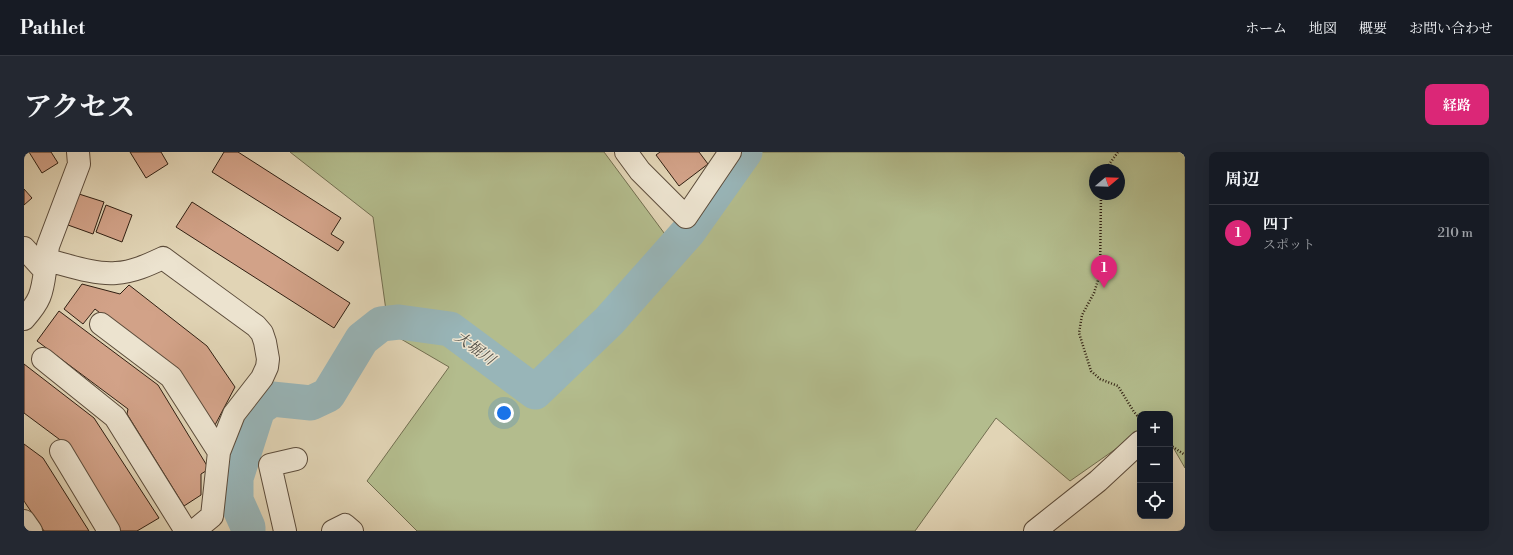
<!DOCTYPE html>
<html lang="ja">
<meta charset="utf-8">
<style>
:root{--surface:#171b24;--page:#242831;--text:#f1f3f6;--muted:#9ea1a6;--line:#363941;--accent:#db2777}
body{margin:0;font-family:"Libre Bodoni","Noto Serif JP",serif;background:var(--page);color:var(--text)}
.controls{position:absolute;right:12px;bottom:12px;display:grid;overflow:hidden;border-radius:8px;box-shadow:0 4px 16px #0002}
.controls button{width:36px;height:36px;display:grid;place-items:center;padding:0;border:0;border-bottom:1px solid var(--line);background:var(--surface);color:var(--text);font:20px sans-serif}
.compass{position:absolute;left:1065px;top:12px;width:36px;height:36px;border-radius:50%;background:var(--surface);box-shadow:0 4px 16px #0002;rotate:71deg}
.you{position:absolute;left:480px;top:261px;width:14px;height:14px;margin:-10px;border:3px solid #fff;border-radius:50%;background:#1a73e8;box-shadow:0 0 0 6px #1a73e833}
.badge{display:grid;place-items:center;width:26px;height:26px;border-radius:50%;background:var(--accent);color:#fff;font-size:13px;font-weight:700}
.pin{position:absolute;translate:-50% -33px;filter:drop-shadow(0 1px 2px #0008)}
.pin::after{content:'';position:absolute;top:21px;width:14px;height:12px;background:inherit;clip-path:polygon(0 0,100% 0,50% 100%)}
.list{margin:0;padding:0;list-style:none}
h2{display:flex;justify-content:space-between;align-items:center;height:52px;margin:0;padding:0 16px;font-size:17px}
h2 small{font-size:13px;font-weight:400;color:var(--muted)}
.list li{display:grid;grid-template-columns:26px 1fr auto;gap:12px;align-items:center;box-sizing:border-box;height:56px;padding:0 16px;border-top:1px solid var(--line)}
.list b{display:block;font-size:15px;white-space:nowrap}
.list p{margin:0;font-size:13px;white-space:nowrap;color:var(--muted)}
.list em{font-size:13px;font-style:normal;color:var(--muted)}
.icon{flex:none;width:22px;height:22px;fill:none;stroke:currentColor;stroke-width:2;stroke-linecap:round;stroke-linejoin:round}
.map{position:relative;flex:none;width:1161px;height:379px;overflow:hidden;border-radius:8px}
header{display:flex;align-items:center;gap:24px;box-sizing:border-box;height:56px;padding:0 20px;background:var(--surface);border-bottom:1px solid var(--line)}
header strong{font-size:19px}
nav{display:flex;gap:22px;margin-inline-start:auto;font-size:14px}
.intro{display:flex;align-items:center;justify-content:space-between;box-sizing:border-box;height:96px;padding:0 24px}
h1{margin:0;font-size:28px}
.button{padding:10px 18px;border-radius:8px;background:var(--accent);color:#fff;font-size:14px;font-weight:700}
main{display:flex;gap:24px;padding:0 24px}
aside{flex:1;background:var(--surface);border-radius:8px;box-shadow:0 4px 16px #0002}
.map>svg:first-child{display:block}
.green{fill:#b3bc8d;stroke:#726e50;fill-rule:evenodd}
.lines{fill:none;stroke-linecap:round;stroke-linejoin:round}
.river{stroke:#98b5b8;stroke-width:35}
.building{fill:#d2a288;stroke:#301f12}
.minor-casing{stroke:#5c4c3b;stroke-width:24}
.path{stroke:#301f12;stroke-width:2.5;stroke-dasharray:1 2;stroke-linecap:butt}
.minor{stroke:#ece3cf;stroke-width:22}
.labels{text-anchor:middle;stroke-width:3;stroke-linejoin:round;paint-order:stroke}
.water-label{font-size:15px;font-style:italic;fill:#4f4c44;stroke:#ece3cf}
</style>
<header>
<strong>Pathlet</strong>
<nav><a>ホーム</a><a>地図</a><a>概要</a><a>お問い合わせ</a></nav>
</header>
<div class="intro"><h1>アクセス</h1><a class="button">経路</a></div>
<main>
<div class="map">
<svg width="1161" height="379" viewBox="0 0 1161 379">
<rect width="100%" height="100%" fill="#e1d4b5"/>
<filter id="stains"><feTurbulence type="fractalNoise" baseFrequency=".005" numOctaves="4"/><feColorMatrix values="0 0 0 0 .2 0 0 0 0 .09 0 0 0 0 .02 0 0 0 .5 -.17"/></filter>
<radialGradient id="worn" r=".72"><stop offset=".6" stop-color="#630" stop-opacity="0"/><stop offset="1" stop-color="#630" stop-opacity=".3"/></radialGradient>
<path class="green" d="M266,0H580L649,93L729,0H1161V316L1146,290V262H1116V280L1046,329L972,266L891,379H393L343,329L425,215L365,180L349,65ZM1071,18H1095V42H1071Z"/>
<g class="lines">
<path class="river" d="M224,379V375L212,348V326L234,257L248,247L287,251L304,243L338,187L357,172L375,170L426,177L511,240L585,169L665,79L721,0"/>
</g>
<path class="building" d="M5,0H27L34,11L18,21Z
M106,0H137L144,12L122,26Z
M200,0H214L317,66L307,82L320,90L314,99L188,20Z
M636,0H675L684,12L655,34L632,3Z
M0,37L8,46L0,53Z
M55,42L80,50L69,82L44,73Z
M168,50L326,151L310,176L152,75Z
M82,53L108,63L98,90L72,80Z
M58,132L96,142L105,133L183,194L211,235L191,273L158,226L71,157L59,172L40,157Z
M35,159L134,233L185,317L177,322V343L160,354L103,262L104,257L13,189Z
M0,212L70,266L135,366L113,379H96L47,296L0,261Z
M0,292L19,306L65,379H20L0,349Z"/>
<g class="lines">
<defs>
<path id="minor" d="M602,0L616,19L662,65L706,0
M0,96L21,119C18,142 16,149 0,167
M23,108C43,113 72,123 92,121C109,120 124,113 139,106L232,174L238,181L241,190L244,207L243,215L238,226L210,262L195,300L188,364L170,379
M21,119L24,94L55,12L54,0
M77,172L147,225L195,300
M19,207L91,265L162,379
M37,299L85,379
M0,369L7,379
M261,379L246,313L272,307
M309,379L321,373L328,379
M1011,379L1074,329L1116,290"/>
</defs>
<use href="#minor" class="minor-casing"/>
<path class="path" d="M1081,18L1094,0
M1077,42L1076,122L1070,141L1058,163L1055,181L1067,219L1076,227L1094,234L1110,260L1116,267
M1146,293L1161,303"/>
<use href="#minor" class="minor"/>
</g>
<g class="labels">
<g class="water-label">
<text transform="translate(451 196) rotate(36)" y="5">大堀川</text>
</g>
</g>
<rect width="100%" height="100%" filter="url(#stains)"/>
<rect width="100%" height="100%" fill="url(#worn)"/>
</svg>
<div class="controls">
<button>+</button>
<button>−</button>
<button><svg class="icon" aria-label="locate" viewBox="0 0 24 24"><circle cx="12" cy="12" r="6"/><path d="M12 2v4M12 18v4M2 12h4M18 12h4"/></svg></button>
</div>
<svg class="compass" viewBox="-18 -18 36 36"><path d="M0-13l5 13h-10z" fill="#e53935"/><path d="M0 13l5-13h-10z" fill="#9ea1a6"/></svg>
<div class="you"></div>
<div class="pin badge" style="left:1080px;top:136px">1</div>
</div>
<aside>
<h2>周辺<small></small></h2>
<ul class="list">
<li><span class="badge">1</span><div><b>四丁</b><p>スポット</p></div><em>210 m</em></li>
</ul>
</aside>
</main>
